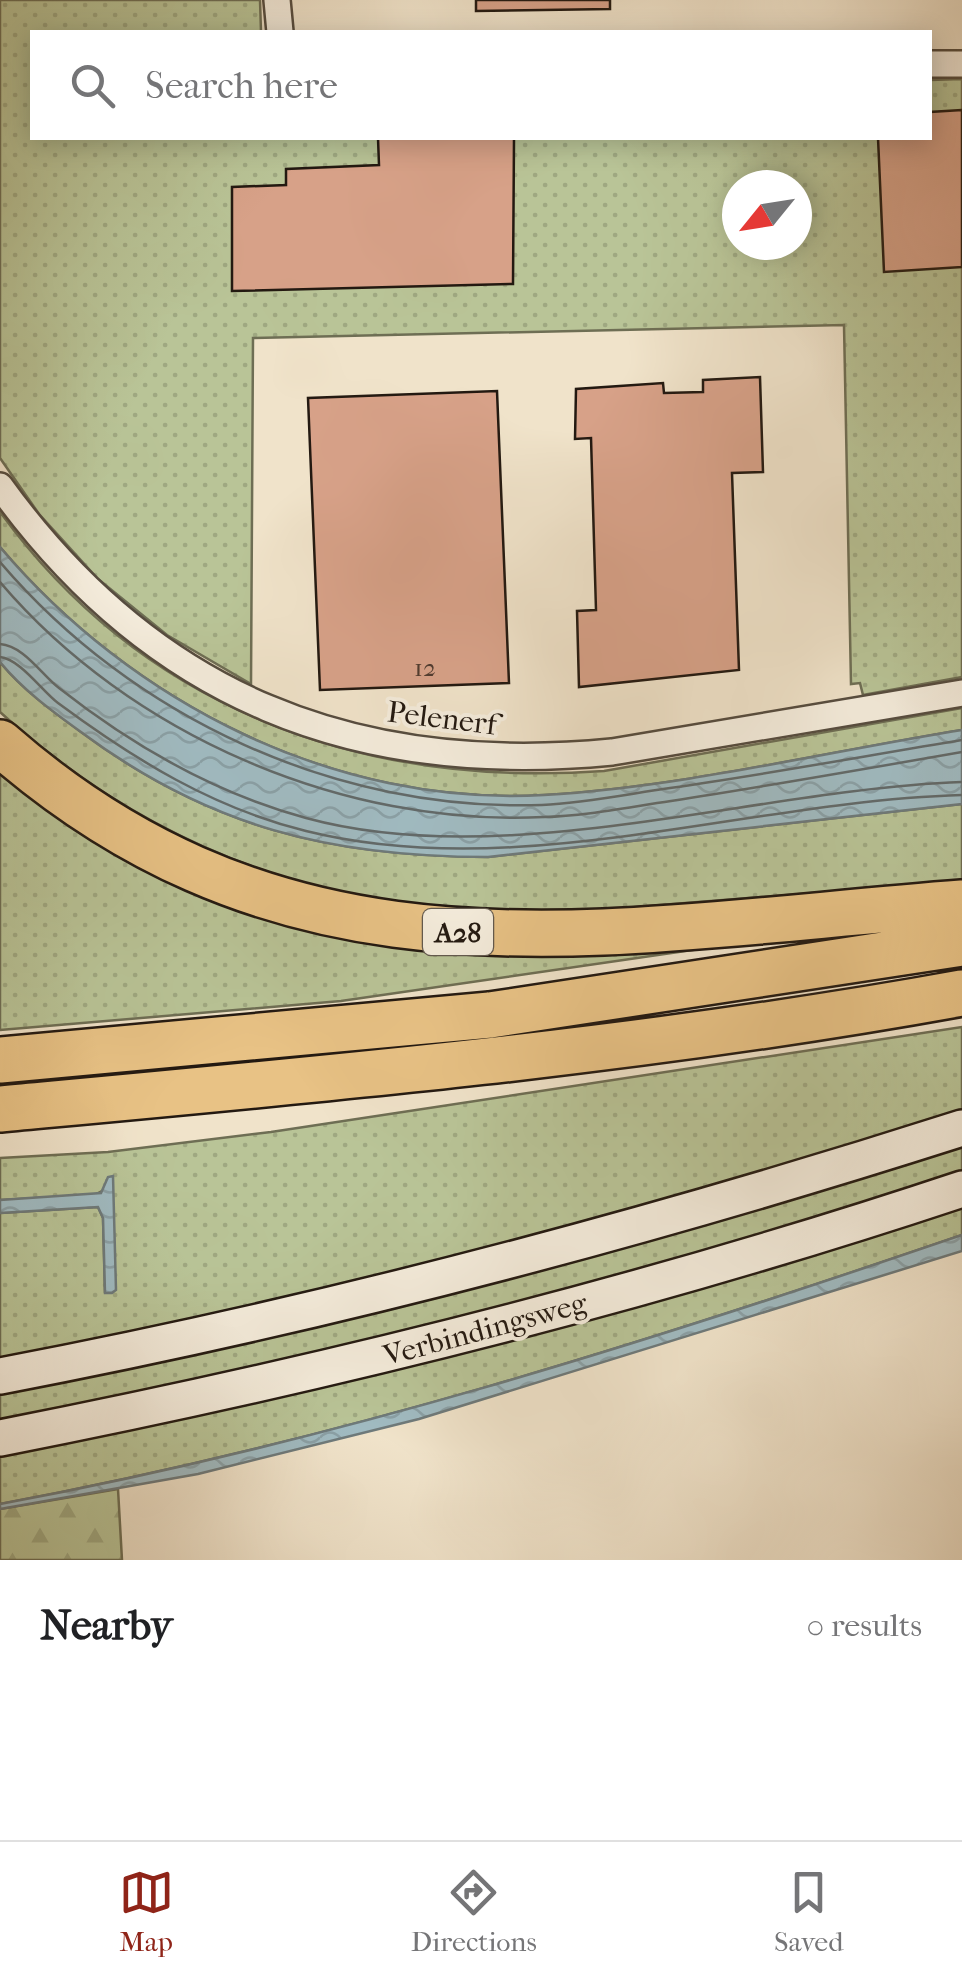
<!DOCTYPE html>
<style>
:root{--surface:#fff;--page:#f6f6f6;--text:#202124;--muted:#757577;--line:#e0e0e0;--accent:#8f2418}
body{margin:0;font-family:"IM FELL French Canon",serif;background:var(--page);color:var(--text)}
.compass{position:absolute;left:722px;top:170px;width:90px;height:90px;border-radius:50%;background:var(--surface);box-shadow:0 5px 25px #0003;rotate:240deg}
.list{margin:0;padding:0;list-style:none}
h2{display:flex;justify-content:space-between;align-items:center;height:130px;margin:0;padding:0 40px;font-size:42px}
h2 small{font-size:32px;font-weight:400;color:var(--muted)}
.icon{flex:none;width:55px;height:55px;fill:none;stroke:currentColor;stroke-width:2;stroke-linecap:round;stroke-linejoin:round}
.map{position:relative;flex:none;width:962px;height:1560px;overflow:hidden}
.search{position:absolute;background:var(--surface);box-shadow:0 5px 25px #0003;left:30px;right:30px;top:30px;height:110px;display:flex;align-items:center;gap:25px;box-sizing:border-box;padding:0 35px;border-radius:0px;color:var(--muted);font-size:38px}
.sheet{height:280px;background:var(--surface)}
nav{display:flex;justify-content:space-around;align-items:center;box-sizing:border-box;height:140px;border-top:2px solid var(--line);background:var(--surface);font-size:28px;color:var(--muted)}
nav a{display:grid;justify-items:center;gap:5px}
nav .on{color:var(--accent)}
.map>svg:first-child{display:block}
.grass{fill:url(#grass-dots);stroke:#6e6e54;stroke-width:2.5;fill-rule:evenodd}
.forest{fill:url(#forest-firs);stroke:#6e6e54;stroke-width:2.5}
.water{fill:url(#water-waves);stroke:#6e7a7b;stroke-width:2.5}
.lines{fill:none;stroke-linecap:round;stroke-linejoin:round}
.shore{stroke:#626a6a;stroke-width:2.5}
.building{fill:#d7a188;stroke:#231911;stroke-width:2.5}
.street-casing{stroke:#564c3f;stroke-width:30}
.secondary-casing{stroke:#231911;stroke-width:40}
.highway-casing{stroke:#231911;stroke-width:50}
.street{stroke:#f5eddd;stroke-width:25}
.secondary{stroke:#f5eddd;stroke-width:35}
.highway{stroke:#e8c285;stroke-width:45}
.labels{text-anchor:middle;stroke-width:8;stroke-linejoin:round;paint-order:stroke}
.number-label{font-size:25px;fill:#503b2f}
.shield{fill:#f5eddd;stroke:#62594e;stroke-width:2.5}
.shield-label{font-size:28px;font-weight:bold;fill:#231911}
.street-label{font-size:30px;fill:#231911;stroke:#f5eddd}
</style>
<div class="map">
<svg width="962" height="1560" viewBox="0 0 962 1560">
<defs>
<pattern id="grass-dots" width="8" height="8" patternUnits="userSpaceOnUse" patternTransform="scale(2.5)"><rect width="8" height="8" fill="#b9c497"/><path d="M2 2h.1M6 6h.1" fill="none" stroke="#9fa881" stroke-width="1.8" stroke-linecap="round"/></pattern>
<pattern id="forest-firs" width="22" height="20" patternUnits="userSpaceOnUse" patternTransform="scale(2.5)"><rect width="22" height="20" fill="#b9c497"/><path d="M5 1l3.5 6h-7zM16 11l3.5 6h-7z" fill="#9fa881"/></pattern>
<pattern id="water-waves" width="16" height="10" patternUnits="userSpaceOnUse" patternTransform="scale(2.5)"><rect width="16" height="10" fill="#a0bbc2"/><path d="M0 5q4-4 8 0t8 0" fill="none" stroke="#8aa0a6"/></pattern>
</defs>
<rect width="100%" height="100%" fill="#f0e3ca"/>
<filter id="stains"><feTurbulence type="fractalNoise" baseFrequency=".002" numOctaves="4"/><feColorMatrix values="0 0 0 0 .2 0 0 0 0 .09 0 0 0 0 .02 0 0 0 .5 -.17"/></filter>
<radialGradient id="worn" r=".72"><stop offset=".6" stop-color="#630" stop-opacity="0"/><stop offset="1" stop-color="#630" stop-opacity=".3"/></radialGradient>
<path class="grass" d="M0,0H260L261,32H32V138H930V80L962,79V677L863,695L860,683L851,684L844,325L253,338L251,684L167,635L98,579L39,514L0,458ZM737,185H797V245H737Z
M0,512C145,711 365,788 604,771L962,708V730C826,752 682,787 544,795C335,807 132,703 0,547Z
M0,662C23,690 52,711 81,732C209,827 331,857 488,857L962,804V881L547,914C342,919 152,851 0,712Z
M0,756L164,868L713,947L341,1001L0,1030Z
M962,1027V1119L738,1190L0,1369V1213L98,1207L103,1218L105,1293L107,1179L106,1189L94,1195L0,1200V1158L108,1152L271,1132Z
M962,1138V1181L775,1242L0,1431V1386Z
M962,1198V1235C646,1343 329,1443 0,1504V1447Z"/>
<path class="forest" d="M118,1489L122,1560H0V1509Z"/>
<path class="water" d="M0,547C132,703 335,807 544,795C682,787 826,752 962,730V804L488,857C331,857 209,827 81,732C52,711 23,690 0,662Z
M113,1176L116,1290L112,1293H105L103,1218L98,1207L0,1213V1200L101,1193L108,1177Z
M962,1235V1251L419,1419L198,1474L0,1509V1504C329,1443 646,1343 962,1235Z"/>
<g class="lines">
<path class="shore" d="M0,562C133,718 336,812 542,805C585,803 628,794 670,788C768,774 865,756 962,740
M0,582C130,735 343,827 544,817C586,816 629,807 671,801C768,786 865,769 962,752
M0,644C24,646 41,674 59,688C134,747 214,793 306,818C507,873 757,789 962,782
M0,657C20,659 42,691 58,703C135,760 213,808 306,831C519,884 748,801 962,795"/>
</g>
<path class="building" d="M476,0H610V9L476,11Z
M962,110V267L884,272L878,138H930V112Z
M378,138H514L513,284L232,291V187L286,185V169L379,165Z
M760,377L763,472L732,473L739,670L579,687L577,611L596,610L591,438L575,439L576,389L663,383L664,393L703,392V380Z
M497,391L509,683L320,690L308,398Z"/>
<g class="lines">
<defs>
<path id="street" d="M277,0L280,32
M930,64H962
M0,486C153,698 355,777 612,752L962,693"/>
<path id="secondary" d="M0,1376C326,1314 646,1229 962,1128
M0,1438C326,1374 647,1294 962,1189"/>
<path id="highway" d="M0,743C297,1003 604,930 962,903
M0,1060L490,1015L962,943
M0,1109C323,1079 643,1051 962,993"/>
</defs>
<use href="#street" class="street-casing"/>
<use href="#secondary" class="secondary-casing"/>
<use href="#highway" class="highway-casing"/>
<use href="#street" class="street"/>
<use href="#secondary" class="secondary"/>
<use href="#highway" class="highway"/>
</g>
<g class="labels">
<g class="number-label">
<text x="425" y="676">12</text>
</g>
<rect class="shield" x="423" y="909" width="70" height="46" rx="8"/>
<g class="shield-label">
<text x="458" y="942">A28</text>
</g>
<g class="street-label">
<text transform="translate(442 718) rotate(7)" y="10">Pelenerf</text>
<text transform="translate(485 1329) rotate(-15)" y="10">Verbindingsweg</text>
</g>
</g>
<rect width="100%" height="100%" filter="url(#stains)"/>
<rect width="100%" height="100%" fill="url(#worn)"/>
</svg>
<svg class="compass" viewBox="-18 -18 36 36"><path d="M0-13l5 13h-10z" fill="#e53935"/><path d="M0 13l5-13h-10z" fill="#757577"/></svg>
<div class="search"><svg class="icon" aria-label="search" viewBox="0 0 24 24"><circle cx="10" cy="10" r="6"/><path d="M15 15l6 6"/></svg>Search here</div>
</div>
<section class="sheet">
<h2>Nearby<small>0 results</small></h2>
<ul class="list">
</ul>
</section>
<nav>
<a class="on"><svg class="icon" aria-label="map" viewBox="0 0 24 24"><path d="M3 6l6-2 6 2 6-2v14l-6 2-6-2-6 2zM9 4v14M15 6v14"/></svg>Map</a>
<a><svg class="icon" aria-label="directions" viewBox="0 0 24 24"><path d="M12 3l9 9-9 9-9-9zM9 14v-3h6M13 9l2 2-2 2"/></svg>Directions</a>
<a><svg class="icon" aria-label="saved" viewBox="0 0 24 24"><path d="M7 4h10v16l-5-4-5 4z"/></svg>Saved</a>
</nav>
